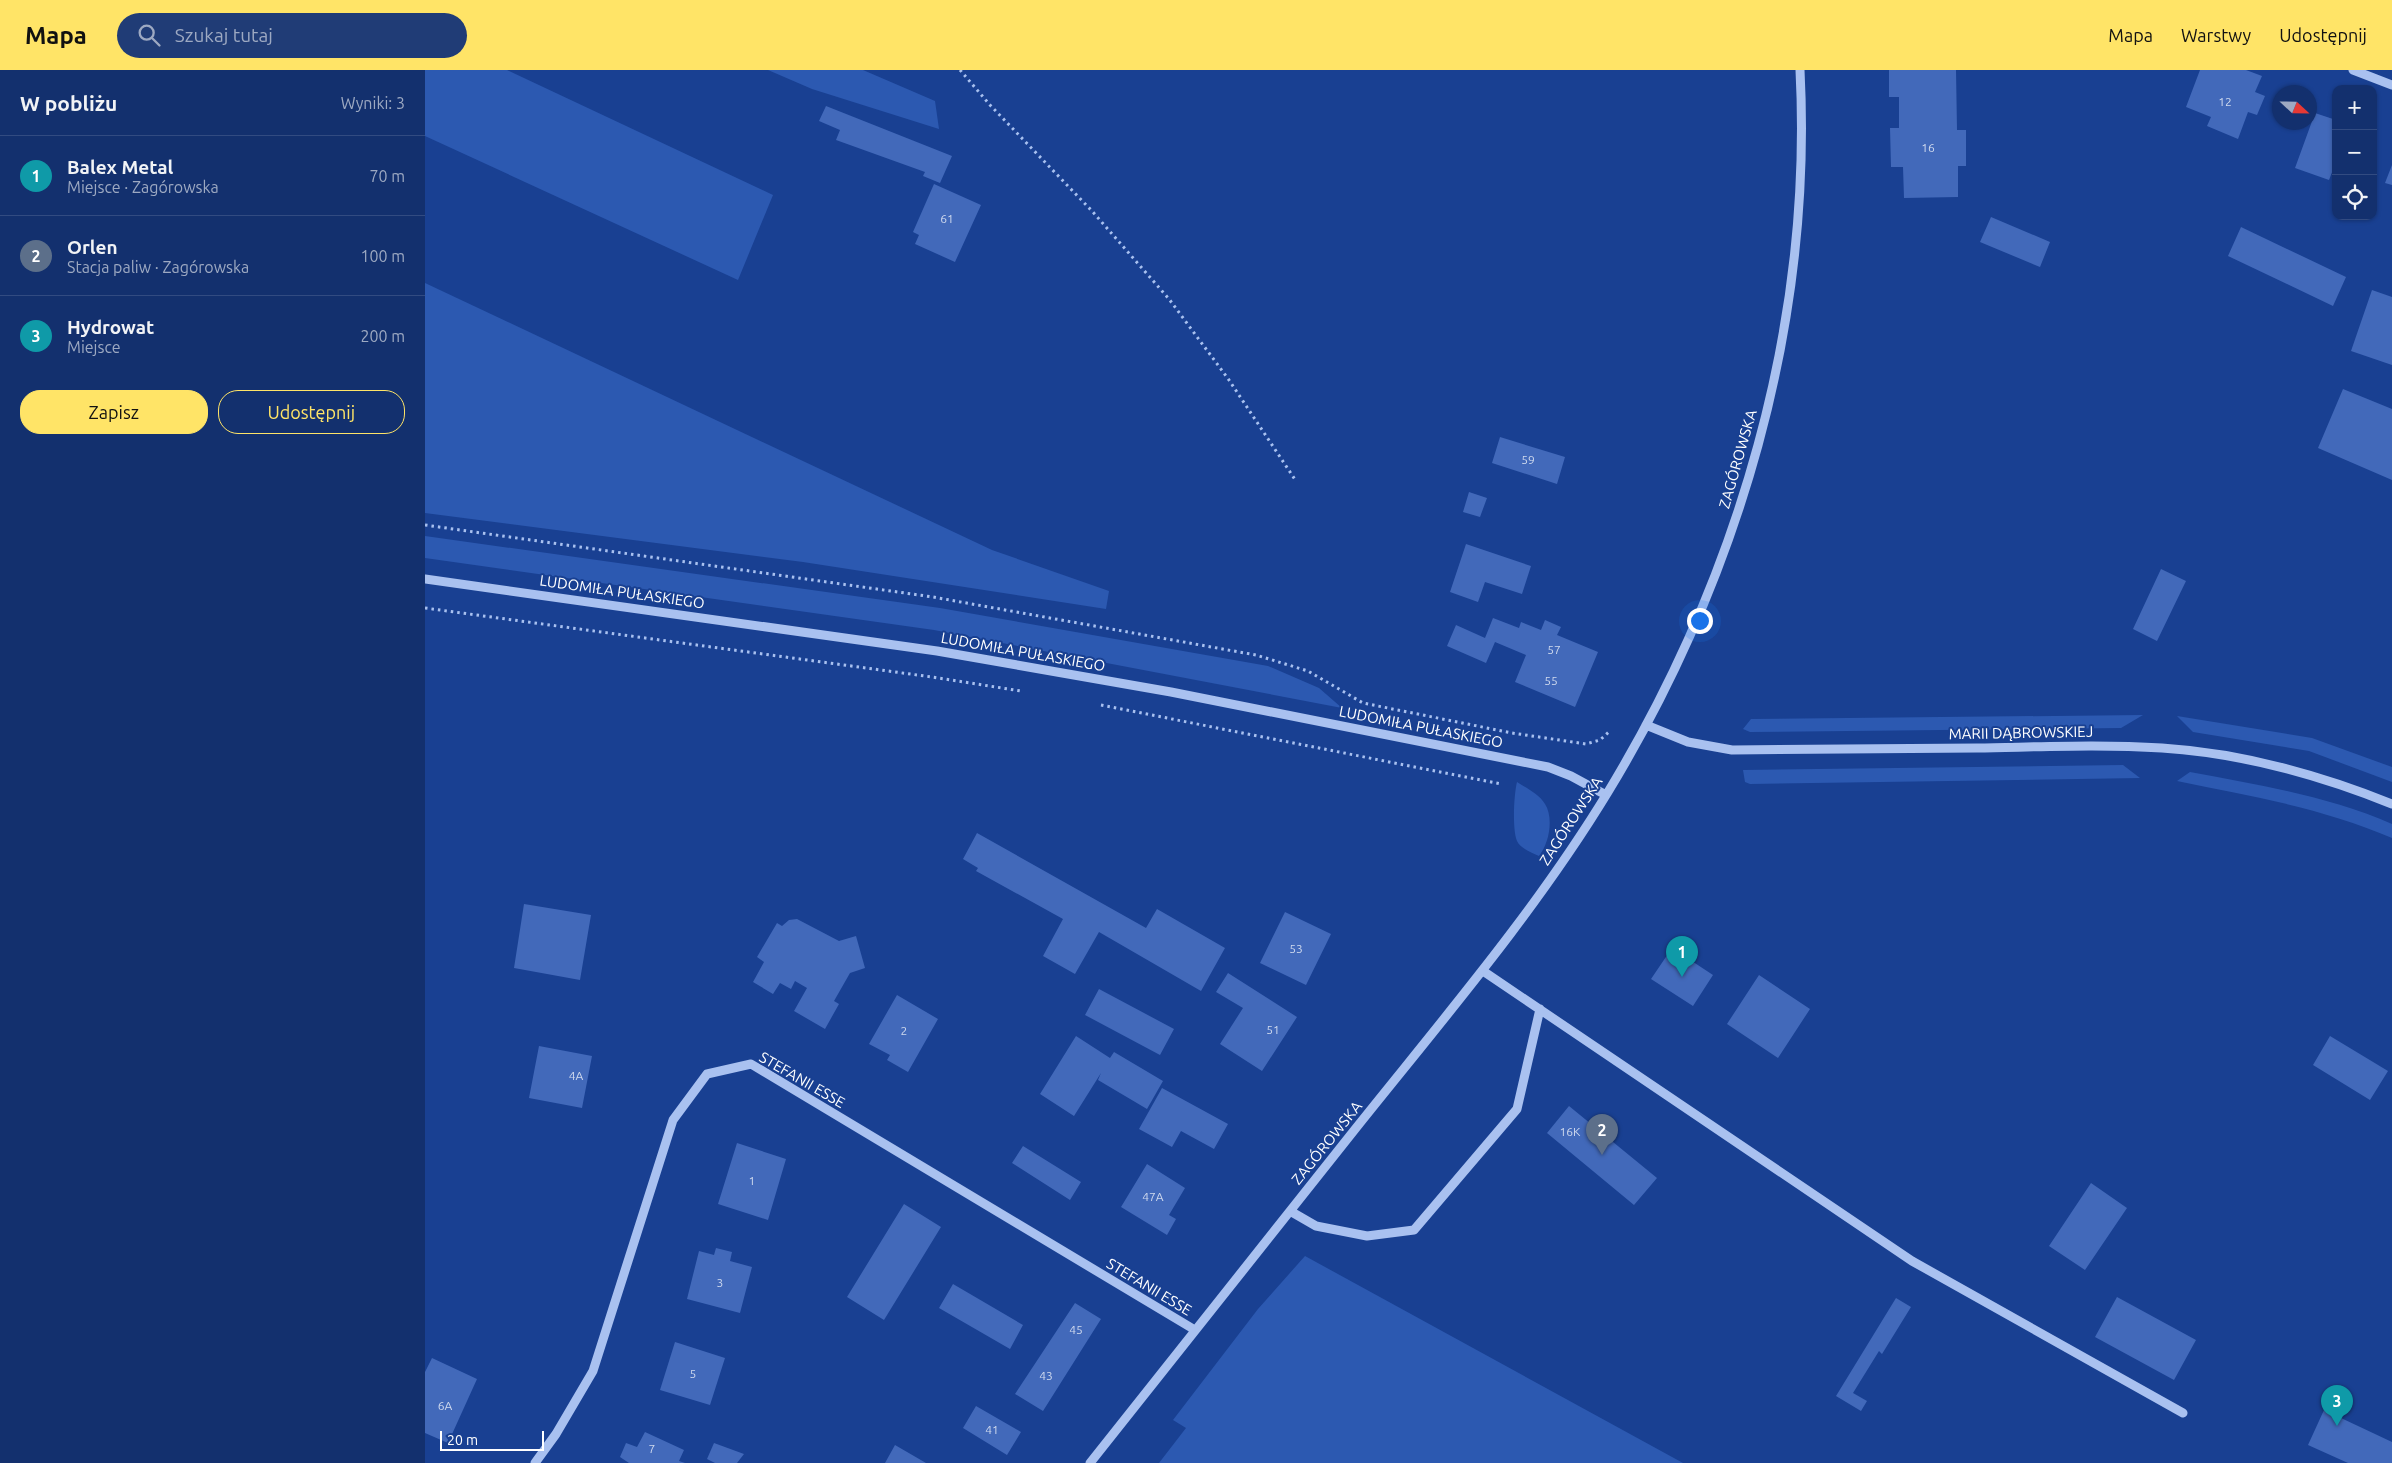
<!DOCTYPE html>
<html lang="pl">
<meta charset="utf-8">
<style>
:root{--surface:#13306e;--page:#203c76;--text:#f1f3f6;--muted:#9da9c2;--line:#324b81;--accent:#ffe467}
body{margin:0;font-family:Ubuntu,sans-serif;background:var(--page);color:var(--text)}
.controls{position:absolute;right:15px;top:15px;display:grid;overflow:hidden;border-radius:10px;box-shadow:0 1px 4px #0004}
.controls button{width:45px;height:45px;display:grid;place-items:center;padding:0;border:0;border-bottom:1px solid var(--line);background:var(--surface);color:var(--text);font:25px sans-serif}
.compass{position:absolute;left:1847px;top:15px;width:45px;height:45px;border-radius:50%;background:var(--surface);box-shadow:0 1px 4px #0004;rotate:112deg}
.scale{position:absolute;left:15px;bottom:12px;width:104px;box-sizing:border-box;padding-left:5px;border:2px solid #fff;border-top:0;font-size:14px;line-height:18px;white-space:nowrap;color:#fff;-webkit-text-stroke:4px #194092;paint-order:stroke}
.you{position:absolute;left:1274px;top:550px;width:18px;height:18px;margin:-12px;border:4px solid #fff;border-radius:50%;background:#1a73e8;box-shadow:0 0 0 8px #1a73e833}
.badge{display:grid;place-items:center;width:32px;height:32px;border-radius:50%;background:var(--accent);color:#fff;font-size:16px;font-weight:700}
.pin{position:absolute;translate:-50% -41px;filter:drop-shadow(0 1px 2px #0008)}
.pin::after{content:'';position:absolute;top:26px;width:18px;height:15px;background:inherit;clip-path:polygon(0 0,100% 0,50% 100%)}
.list{margin:0;padding:0;list-style:none}
h2{display:flex;justify-content:space-between;align-items:center;height:65px;margin:0;padding:0 20px;font-size:21px}
h2 small{font-size:16px;font-weight:400;color:var(--muted)}
.list li{display:grid;grid-template-columns:32px 1fr auto;gap:15px;align-items:center;box-sizing:border-box;height:80px;padding:0 20px;border-top:1px solid var(--line)}
.list b{display:block;font-size:19px;white-space:nowrap}
.list p{margin:0;font-size:16px;white-space:nowrap;color:var(--muted)}
.list em{font-size:16px;font-style:normal;color:var(--muted)}
.actions{display:flex;gap:10px;padding:15px 20px}
.actions a{flex:1;padding:11px 0;border:1px solid var(--accent);border-radius:20px;text-align:center;font-size:18px;color:var(--accent)}
.actions .main{background:var(--accent);color:#111}
.icon{flex:none;width:28px;height:28px;fill:none;stroke:currentColor;stroke-width:2;stroke-linecap:round;stroke-linejoin:round}
.map{position:relative;flex:none;width:1967px;height:1393px;overflow:hidden}
header{display:flex;align-items:center;gap:30px;box-sizing:border-box;height:70px;padding:0 25px;background:var(--accent);color:#111}
header strong{font-size:24px}
nav{display:flex;gap:28px;margin-inline-start:auto;font-size:18px}
.search{width:350px;height:45px;background:var(--page);display:flex;align-items:center;gap:12px;box-sizing:border-box;padding:0 18px;border-radius:28px;color:var(--muted);font-size:19px}
main{display:flex}
aside{flex:1;background:var(--surface)}
.map>svg:first-child{display:block}
.green{fill:#2c59b1}
.building{fill:#4269ba}
.lines{fill:none;stroke-linecap:round;stroke-linejoin:round}
.path{stroke:#a9c1f0;stroke-width:3;stroke-dasharray:2.5 4;stroke-linecap:butt}
.minor{stroke:#a9c1f0;stroke-width:9}
.labels{text-anchor:middle;stroke-width:4;stroke-linejoin:round;paint-order:stroke}
.number-label{font-size:12px;fill:#d0daee}
.street-label{font-size:15px;fill:#fff;stroke:#194092}
</style>
<header>
<strong>Mapa</strong>
<div class="search"><svg class="icon" aria-label="search" viewBox="0 0 24 24"><circle cx="10" cy="10" r="6"/><path d="M15 15l6 6"/></svg>Szukaj tutaj</div>
<nav><a>Mapa</a><a>Warstwy</a><a>Udostępnij</a></nav>
</header>
<main>
<aside>
<h2>W pobliżu<small>Wyniki: 3</small></h2>
<ul class="list">
<li><span class="badge" style="background:#0f9aa8">1</span><div><b>Balex Metal</b><p>Miejsce · Zagórowska</p></div><em>70 m</em></li>
<li><span class="badge" style="background:#5c6f8a">2</span><div><b>Orlen</b><p>Stacja paliw · Zagórowska</p></div><em>100 m</em></li>
<li><span class="badge" style="background:#0f9aa8">3</span><div><b>Hydrowat</b><p>Miejsce</p></div><em>200 m</em></li>
</ul>
<div class="actions"><a class="main">Zapisz</a><a>Udostępnij</a></div>
</aside>
<div class="map">
<svg width="1967" height="1393" viewBox="0 0 1967 1393">
<rect width="100%" height="100%" fill="#194092"/>
<path class="green" d="M0,0H82L348,125L313,210L0,66Z
M343,0H438L510,31L514,59L387,19Z
M0,213L567,480L684,521L681,539L378,492L0,443Z
M0,466L515,538L843,596L894,618L917,638L509,560L0,488Z
M1718,645L1696,658L1325,662L1318,659L1326,649Z
M1752,646L1887,668L1967,697V712L1884,681L1768,662Z
M1698,695L1715,708L1325,714L1320,712L1318,700Z
M1765,702C1834,715 1903,726 1967,754V768C1898,738 1825,726 1752,711Z
M1092,712C1101,718 1114,724 1120,734C1129,748 1124,774 1114,786C1107,783 1095,778 1092,771C1087,759 1089,724 1092,712Z
M880,1186L1258,1393H734L761,1358L748,1350L833,1239Z"/>
<path class="building" d="M1464,0H1531L1532,60H1541V96H1533V127L1479,128L1478,97H1466L1465,58H1474V27H1464Z
M1775,0H1821L1837,6L1830,22L1840,26L1832,45L1823,42L1813,69L1782,56L1786,47L1761,37Z
M401,36L527,86L515,113L498,106L500,102L411,70L415,60L394,51Z
M1890,43L1911,50V92L1904,110L1870,98Z
M1967,95V115L1960,113Z
M509,114L556,135L530,192L490,174L494,165L488,162Z
M1566,147L1625,172L1615,197L1555,172Z
M1816,157L1921,207L1908,236L1803,186Z
M1947,220L1967,227V295L1926,281Z
M1918,319L1967,339V410L1893,378Z
M1075,367L1140,387L1132,414L1067,393Z
M1044,422L1062,428L1055,447L1038,442Z
M1041,474L1106,496L1097,524L1060,512L1053,532L1025,522Z
M1736,499L1761,511L1732,571L1708,559Z
M1068,548L1094,558L1096,552L1116,560L1120,550L1136,557L1132,565L1173,582L1150,637L1090,612L1101,585L1070,572L1061,593L1022,576L1031,555L1060,568Z
M552,763L721,858L732,839L800,878L776,921L674,862L650,904L618,886L638,849L551,801L553,798L538,789Z
M99,834L166,845L155,910L89,898Z
M860,842L906,864L881,915L835,893Z
M372,849L414,871L431,866L440,898L425,903L409,931L414,934L400,959L369,941L382,918L370,911L366,919L355,913L348,924L328,912L339,892L332,887L352,853L357,856L364,850Z
M1247,878L1288,905L1268,936L1226,909Z
M803,903L872,947L837,1001L795,974L818,938L791,922Z
M1334,905L1385,939L1353,988L1302,954Z
M674,919L749,959L735,985L660,945Z
M472,925L513,949L483,1002L462,990L465,985L444,974Z
M651,966L685,988L689,982L738,1011L722,1039L673,1010L676,1003L649,1046L615,1024Z
M1905,966L1963,1001L1945,1030L1888,995Z
M114,976L167,986L157,1038L104,1028Z
M737,1018L803,1054L789,1079L756,1061L747,1077L714,1059Z
M1144,1036L1232,1108L1209,1135L1122,1063Z
M312,1073L361,1089L343,1150L293,1134Z
M598,1076L656,1112L645,1130L587,1093Z
M722,1094L760,1118L744,1145L751,1149L742,1165L696,1137Z
M1666,1113L1702,1138L1660,1200L1624,1176Z
M479,1134L516,1157L459,1250L422,1227Z
M291,1178L307,1182L305,1191L327,1197L315,1243L262,1229L274,1181L289,1185Z
M528,1214L598,1255L585,1279L514,1238Z
M1692,1227L1771,1270L1749,1310L1670,1267Z
M1471,1228L1486,1237L1457,1284L1454,1281L1428,1323L1442,1331L1436,1341L1411,1326Z
M650,1233L676,1249L618,1341L590,1324Z
M250,1272L300,1288L285,1335L235,1320Z
M7,1288L52,1309L23,1373L0,1363V1302Z
M551,1336L596,1362L582,1385L538,1358Z
M1899,1340L1967,1372V1393H1923L1883,1375Z
M220,1362L259,1380L254,1391L260,1393H204L195,1387L201,1373L212,1377Z
M289,1373L319,1384L312,1393H290L282,1389Z
M470,1375L501,1393H460Z"/>
<g class="lines">
<path class="path" d="M535,0L565,35L667,141L744,229L804,310L871,411
M0,455L508,527L831,585L883,601L938,633L1087,663L1161,674L1175,670L1185,661
M0,538L507,607L596,621
M676,635L1076,714"/>
<path class="minor" d="M1928,0L1967,15
M0,509L512,581L746,622L1123,697L1146,706L1181,725
M1221,655L1263,672L1307,680C1388,679 1470,679 1552,678C1614,677 1675,674 1737,678C1815,683 1895,705 1967,734
M1058,901L1487,1191L1758,1343
M865,1141L891,1156L942,1166L989,1160L1092,1039L1115,939
M110,1393L131,1364L168,1301L248,1050L282,1004L326,994L770,1260
M665,1393C754,1282 842,1169 931,1058C1018,949 1110,842 1183,722C1314,506 1388,254 1375,0"/>
</g>
<g class="labels">
<g class="number-label">
<text x="1800" y="36">12</text>
<text x="1503" y="82">16</text>
<text x="522" y="153">61</text>
<text x="1103" y="394">59</text>
<text x="1129" y="584">57</text>
<text x="1126" y="615">55</text>
<text x="871" y="883">53</text>
<text x="848" y="964">51</text>
<text x="479" y="965">2</text>
<text x="151" y="1010">4A</text>
<text x="1145" y="1066">16K</text>
<text x="327" y="1115">1</text>
<text x="728" y="1131">47A</text>
<text x="295" y="1217">3</text>
<text x="651" y="1264">45</text>
<text x="268" y="1308">5</text>
<text x="621" y="1310">43</text>
<text x="20" y="1340">6A</text>
<text x="567" y="1364">41</text>
<text x="227" y="1383">7</text>
</g>
<g class="street-label">
<text transform="translate(1313 389) rotate(-74)" y="5">ZAGÓROWSKA</text>
<text transform="translate(197 522) rotate(8)" y="5">LUDOMIŁA PUŁASKIEGO</text>
<text transform="translate(598 582) rotate(10)" y="5">LUDOMIŁA PUŁASKIEGO</text>
<text transform="translate(996 657) rotate(11)" y="5">LUDOMIŁA PUŁASKIEGO</text>
<text transform="translate(1596 663) rotate(-1)" y="5">MARII DĄBROWSKIEJ</text>
<text transform="translate(1146 751) rotate(-57)" y="5">ZAGÓROWSKA</text>
<text transform="translate(377 1010) rotate(30)" y="5">STEFANII ESSE</text>
<text transform="translate(902 1073) rotate(-51)" y="5">ZAGÓROWSKA</text>
<text transform="translate(724 1217) rotate(31)" y="5">STEFANII ESSE</text>
</g>
</g>
</svg>
<div class="controls">
<button>+</button>
<button>−</button>
<button><svg class="icon" aria-label="locate" viewBox="0 0 24 24"><circle cx="12" cy="12" r="6"/><path d="M12 2v4M12 18v4M2 12h4M18 12h4"/></svg></button>
</div>
<svg class="compass" viewBox="-18 -18 36 36"><path d="M0-13l5 13h-10z" fill="#e53935"/><path d="M0 13l5-13h-10z" fill="#9da9c2"/></svg>
<div class="scale">20 m</div>
<div class="you"></div>
<div class="pin badge" style="left:1257px;top:907px;background:#0f9aa8">1</div>
<div class="pin badge" style="left:1177px;top:1085px;background:#5c6f8a">2</div>
<div class="pin badge" style="left:1912px;top:1356px;background:#0f9aa8">3</div>
</div>
</main>
